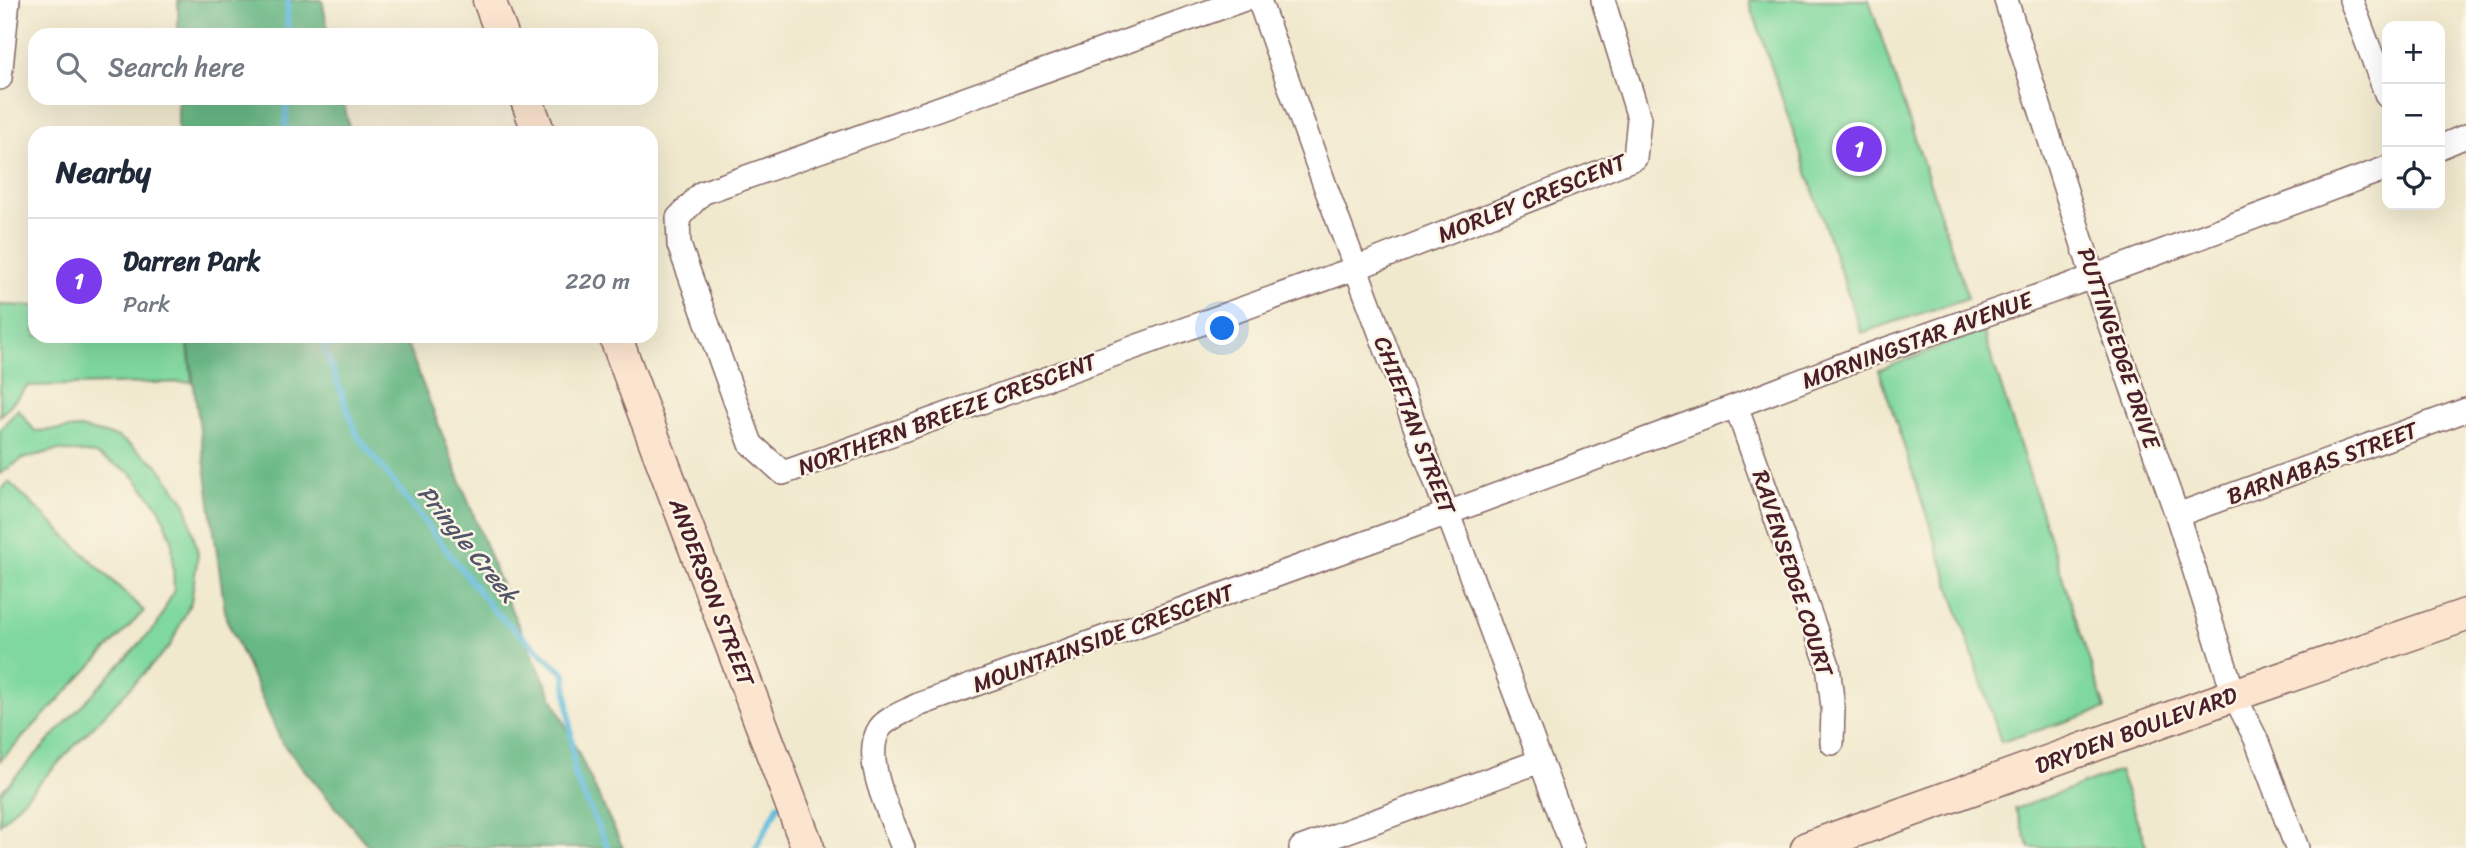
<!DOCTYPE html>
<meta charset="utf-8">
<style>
:root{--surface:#fff;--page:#f2f2f3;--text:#1f2937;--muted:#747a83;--line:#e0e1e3;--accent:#7c3aed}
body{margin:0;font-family:Sriracha,sans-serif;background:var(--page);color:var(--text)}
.controls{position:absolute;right:21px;top:21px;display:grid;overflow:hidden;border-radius:14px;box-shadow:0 7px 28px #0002}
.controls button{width:63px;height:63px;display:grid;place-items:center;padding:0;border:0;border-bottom:2px solid var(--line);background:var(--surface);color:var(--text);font:35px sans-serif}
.you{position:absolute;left:1223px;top:329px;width:24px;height:24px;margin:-18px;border:5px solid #fff;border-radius:50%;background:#1a73e8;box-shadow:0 0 0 10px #1a73e833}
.badge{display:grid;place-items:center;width:46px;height:46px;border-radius:50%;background:var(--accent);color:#fff;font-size:23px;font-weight:700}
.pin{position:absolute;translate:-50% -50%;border:4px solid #fff;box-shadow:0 2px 7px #0006}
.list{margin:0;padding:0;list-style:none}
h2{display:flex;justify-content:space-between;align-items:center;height:91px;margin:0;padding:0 28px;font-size:30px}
h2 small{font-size:23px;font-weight:400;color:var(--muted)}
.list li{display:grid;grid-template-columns:46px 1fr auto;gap:21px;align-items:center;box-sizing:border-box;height:126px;padding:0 28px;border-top:2px solid var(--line)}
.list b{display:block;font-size:26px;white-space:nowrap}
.list p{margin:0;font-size:23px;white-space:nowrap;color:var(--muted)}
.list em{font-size:23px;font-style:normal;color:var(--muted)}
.icon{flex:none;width:38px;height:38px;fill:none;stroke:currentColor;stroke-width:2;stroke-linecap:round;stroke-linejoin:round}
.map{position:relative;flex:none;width:2466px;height:848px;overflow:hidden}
.search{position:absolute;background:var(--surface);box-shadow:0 7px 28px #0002;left:28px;top:28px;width:630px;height:77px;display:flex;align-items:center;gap:18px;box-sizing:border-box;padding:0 24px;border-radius:21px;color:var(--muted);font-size:26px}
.panel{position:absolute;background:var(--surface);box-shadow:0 7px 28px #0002;left:28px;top:126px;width:630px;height:217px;border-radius:21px}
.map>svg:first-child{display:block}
.green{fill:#7fd89e;stroke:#647c64;stroke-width:2}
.forest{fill:#67b885;stroke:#586c58;stroke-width:2}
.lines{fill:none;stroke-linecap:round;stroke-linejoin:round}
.stream{stroke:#5ebadc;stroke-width:6}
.street-casing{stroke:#846664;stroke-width:26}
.secondary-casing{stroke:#846664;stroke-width:35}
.street{stroke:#fff;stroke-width:23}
.secondary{stroke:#fce5cf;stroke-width:32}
.labels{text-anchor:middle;stroke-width:5;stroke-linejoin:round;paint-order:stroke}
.street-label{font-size:23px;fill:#4a1f2b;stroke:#fcf5e5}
.water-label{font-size:24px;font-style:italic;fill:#515569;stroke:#fcf5e5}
</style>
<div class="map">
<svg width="2466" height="848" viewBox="0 0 2466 848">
<rect width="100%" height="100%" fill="#fcf5e5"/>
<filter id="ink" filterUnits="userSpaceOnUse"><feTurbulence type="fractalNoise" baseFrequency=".0143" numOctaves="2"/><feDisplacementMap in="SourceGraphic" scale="14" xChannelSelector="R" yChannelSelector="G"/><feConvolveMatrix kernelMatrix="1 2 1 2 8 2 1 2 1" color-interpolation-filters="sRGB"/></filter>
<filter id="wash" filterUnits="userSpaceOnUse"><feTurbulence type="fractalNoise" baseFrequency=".00686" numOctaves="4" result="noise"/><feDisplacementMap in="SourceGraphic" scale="28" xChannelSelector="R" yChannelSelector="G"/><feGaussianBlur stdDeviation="1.57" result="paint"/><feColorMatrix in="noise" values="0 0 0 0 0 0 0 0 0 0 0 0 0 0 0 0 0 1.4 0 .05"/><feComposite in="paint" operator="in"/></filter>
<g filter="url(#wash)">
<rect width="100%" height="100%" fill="#f1e9ce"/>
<path class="green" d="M1749,0H1869L1968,298L1861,333Z
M0,305L35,306V336H187L192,382L28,386L0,416Z
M1983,331L2105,709L2001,742L1879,370Z
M18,409L35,431L80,428L118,437L157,464L186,504L198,554L191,602L170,646L0,824V793L157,625L174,590L172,540L159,507L130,472L95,454L57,450L22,459L0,474V430Z
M9,482L144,611L0,761V491Z
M2119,771L2147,848H2030L2015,809Z"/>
<path class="forest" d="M178,0H322L329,35H178Z
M178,98H343L350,133H178Z
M187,336H404L507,601L623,848H370L282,743L226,618Z"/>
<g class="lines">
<path class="stream" d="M287,35L288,0
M286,133V98
M320,336L357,435L494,611L565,674L575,776L608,848
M756,848L779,804"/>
</g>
</g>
<g filter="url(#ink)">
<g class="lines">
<defs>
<path id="street" d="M1242,0L702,193L678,218L679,245L751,444L783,473L1356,268L1635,158L1639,118L1603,0
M1259,0L1327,191L1573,848
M2006,0L2093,277L2177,515L2234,695L2256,739L2297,848
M2351,0L2387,96
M0,78L8,0
M2440,147L2466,136
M1736,406L1828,665L1833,708L1832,743
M2177,515L2466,410
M903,848C892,818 860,758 880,728C887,718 907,711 918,705L1448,513L1736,406L1858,359L2093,277L2387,168
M1301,848L1540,761"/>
<path id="secondary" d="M489,0L502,35
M526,98L539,133
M615,336L808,848
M1807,848L2234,695L2466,615"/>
</defs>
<use href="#street" class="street-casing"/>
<use href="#secondary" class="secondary-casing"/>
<use href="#street" class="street"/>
<use href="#secondary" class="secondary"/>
</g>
</g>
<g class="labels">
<g class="street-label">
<text transform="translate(1532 198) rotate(-22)" y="8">MORLEY CRESCENT</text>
<text transform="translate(1917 340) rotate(-20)" y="8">MORNINGSTAR AVENUE</text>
<text transform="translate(2119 348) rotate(71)" y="8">PUTTINGEDGE DRIVE</text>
<text transform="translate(947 414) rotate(-20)" y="8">NORTHERN BREEZE CRESCENT</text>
<text transform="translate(1415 425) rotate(69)" y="8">CHIEFTAN STREET</text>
<text transform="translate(2322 463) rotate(-20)" y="8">BARNABAS STREET</text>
<text transform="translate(1793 573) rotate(72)" y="8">RAVENSEDGE COURT</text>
<text transform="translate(712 592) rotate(69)" y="8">ANDERSON STREET</text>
<text transform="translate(1103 638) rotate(-20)" y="8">MOUNTAINSIDE CRESCENT</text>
<text transform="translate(2136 730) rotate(-20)" y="8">DRYDEN BOULEVARD</text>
</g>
<g class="water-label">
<text transform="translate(468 544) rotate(51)" y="8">Pringle Creek</text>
</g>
</g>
</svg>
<div class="controls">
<button>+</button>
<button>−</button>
<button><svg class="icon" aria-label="locate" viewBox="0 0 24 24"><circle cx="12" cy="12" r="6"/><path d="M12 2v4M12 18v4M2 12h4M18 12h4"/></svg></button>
</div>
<div class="you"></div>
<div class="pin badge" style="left:1859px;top:149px">1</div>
<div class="search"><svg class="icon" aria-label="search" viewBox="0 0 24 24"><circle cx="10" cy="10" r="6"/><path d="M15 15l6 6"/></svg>Search here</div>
<section class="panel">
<h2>Nearby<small></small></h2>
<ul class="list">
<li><span class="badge">1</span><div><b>Darren Park</b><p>Park</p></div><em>220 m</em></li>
</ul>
</section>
</div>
